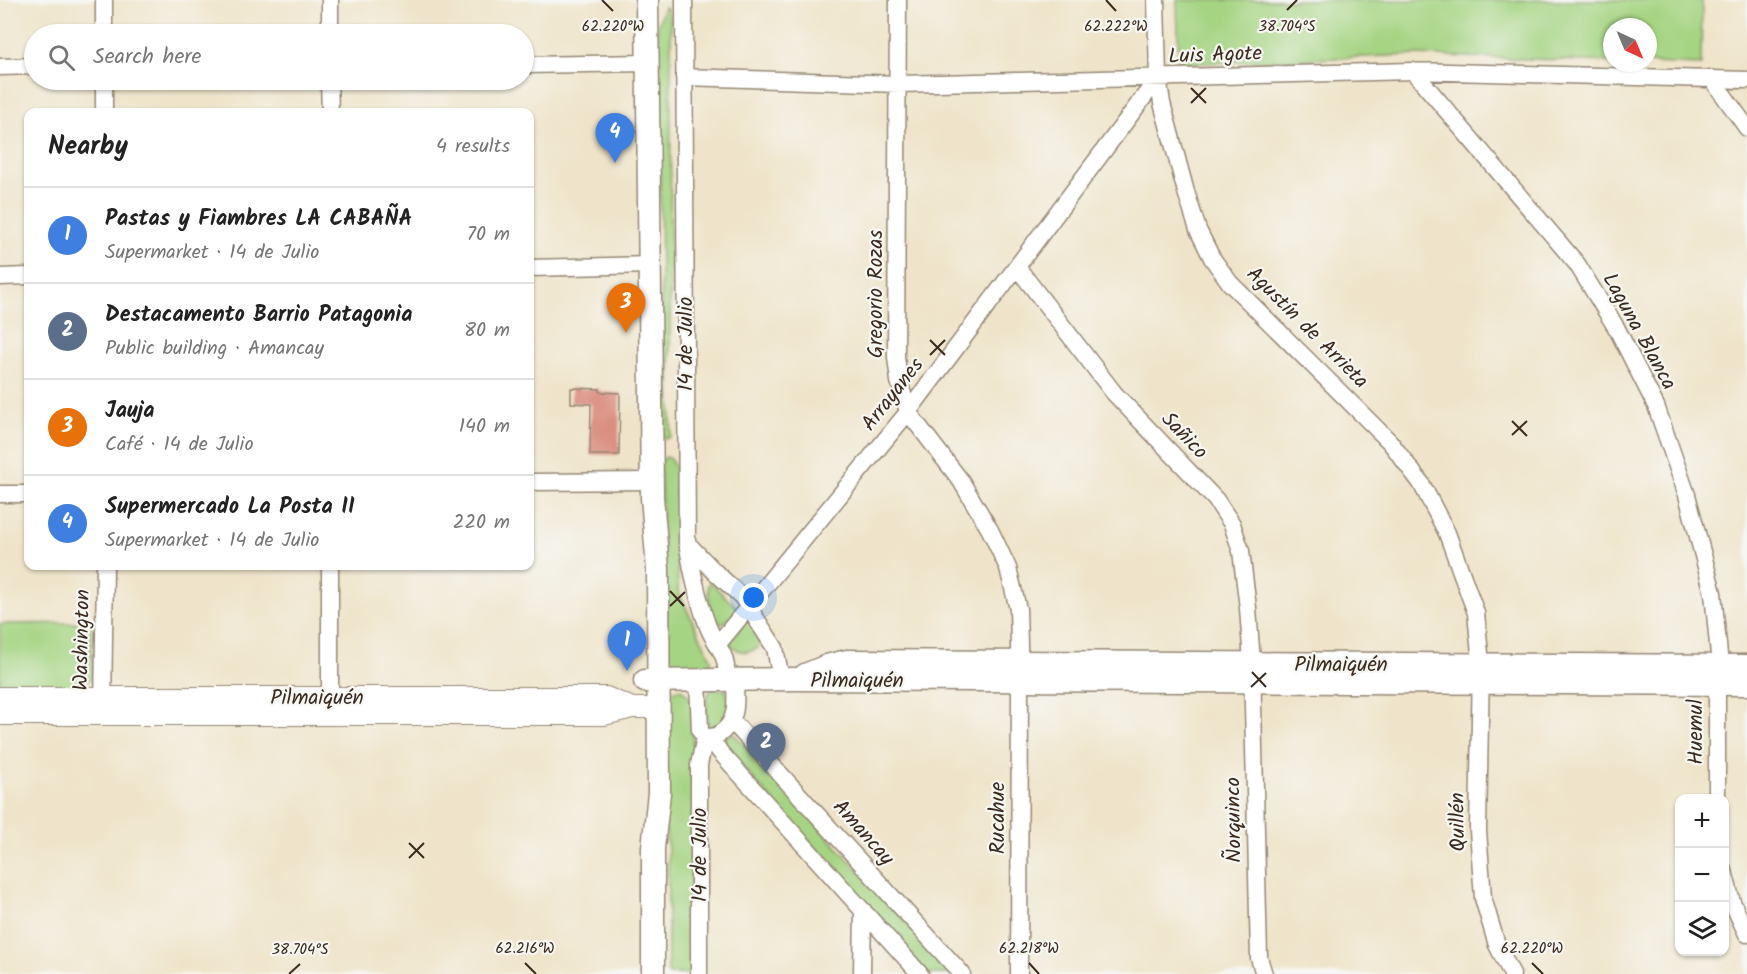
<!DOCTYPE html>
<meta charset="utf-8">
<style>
:root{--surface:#fff;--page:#f6f6f6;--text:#222;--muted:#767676;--line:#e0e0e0;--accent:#7c3aed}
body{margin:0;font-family:Kalam,sans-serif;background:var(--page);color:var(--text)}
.controls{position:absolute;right:18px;bottom:18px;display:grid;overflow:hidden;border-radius:12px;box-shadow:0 2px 4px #0004}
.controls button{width:54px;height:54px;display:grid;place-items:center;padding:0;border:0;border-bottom:2px solid var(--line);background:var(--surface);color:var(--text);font:30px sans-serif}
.compass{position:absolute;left:1603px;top:18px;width:54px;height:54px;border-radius:50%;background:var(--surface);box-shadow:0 2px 4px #0004;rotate:136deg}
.you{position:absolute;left:754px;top:598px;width:21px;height:21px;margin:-15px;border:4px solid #fff;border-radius:50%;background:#1a73e8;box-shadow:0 0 0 9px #1a73e833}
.badge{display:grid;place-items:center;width:39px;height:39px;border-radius:50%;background:var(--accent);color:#fff;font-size:20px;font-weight:700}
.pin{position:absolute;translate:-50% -50px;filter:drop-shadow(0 2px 3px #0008)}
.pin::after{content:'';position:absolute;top:32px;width:21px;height:18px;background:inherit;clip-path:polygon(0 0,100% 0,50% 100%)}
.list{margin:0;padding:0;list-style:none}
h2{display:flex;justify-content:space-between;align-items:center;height:78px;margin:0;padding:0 24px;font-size:26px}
h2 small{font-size:20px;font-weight:400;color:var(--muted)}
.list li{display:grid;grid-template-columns:39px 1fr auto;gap:18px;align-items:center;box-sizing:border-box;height:96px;padding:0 24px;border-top:2px solid var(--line)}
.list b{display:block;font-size:22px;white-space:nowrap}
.list p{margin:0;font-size:20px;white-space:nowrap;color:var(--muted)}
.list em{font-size:20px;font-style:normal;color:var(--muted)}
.icon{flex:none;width:33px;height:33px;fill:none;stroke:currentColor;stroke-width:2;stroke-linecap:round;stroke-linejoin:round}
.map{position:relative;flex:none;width:1747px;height:974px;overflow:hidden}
.search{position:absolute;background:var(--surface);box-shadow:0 2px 4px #0004;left:24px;top:24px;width:510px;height:66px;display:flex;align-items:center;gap:15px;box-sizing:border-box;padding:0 21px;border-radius:33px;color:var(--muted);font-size:22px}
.panel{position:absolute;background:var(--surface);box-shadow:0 2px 4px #0004;left:24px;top:108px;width:510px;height:462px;border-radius:12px}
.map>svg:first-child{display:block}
.green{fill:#a5d482;stroke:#707f50;stroke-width:1.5}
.building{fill:#da8e80}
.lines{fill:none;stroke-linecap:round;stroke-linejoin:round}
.minor-casing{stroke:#958774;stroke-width:19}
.tertiary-casing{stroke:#958774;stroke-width:22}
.secondary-casing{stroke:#958774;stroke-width:25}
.minor{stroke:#fff;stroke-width:16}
.tertiary{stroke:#fff;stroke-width:20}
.secondary{stroke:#fff;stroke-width:22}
.ticks{fill:none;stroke:#3b2a1e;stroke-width:2}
.labels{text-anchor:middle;stroke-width:4.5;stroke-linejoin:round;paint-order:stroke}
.street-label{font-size:21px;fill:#3b2a1e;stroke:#f6f6f2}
.ticks-label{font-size:15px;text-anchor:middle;fill:#3b2a1e;stroke:#f6f6f2;stroke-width:4.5;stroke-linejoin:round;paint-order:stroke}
</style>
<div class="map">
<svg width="1747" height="974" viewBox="0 0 1747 974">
<rect width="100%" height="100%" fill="#f6f6f2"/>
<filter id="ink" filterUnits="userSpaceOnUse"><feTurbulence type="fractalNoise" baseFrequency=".0167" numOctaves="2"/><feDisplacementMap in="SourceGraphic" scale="12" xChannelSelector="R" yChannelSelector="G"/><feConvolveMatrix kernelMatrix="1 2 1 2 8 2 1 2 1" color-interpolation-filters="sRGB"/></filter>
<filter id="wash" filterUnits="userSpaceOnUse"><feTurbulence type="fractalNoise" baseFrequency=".008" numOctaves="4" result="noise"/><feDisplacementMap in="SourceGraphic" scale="24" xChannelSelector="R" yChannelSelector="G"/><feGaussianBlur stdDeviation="1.35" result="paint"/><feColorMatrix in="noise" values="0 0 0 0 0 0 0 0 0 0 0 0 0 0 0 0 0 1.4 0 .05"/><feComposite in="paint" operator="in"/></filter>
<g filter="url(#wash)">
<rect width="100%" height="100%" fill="#efe4c9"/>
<path class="green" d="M1177,0H1702L1701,65L1648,63V27H1612V62L1414,55L1179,64Z
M664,7L667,8L671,23V43L670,368L671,433L670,437L665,439L663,436L658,25Z
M666,457L670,459L675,467L678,591L711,659V667L705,672L674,671L668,668L660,462Z
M711,583L736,607L735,614L724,623L719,624C709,616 708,597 708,585Z
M748,620L761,636L758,648C746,654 737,653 729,642Z
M91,623L92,676L82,687H0V624Z
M681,689L689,696L693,708L690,974H668V850L662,797V694Z
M712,689L726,690C733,703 728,716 720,727L711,729L708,726L706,697Z
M733,733L953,974H928L723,745L726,737Z"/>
<g id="blocks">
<path class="building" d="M571,388L600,389V392L620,393L619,455H590L591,404L571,403Z"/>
</g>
</g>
<g filter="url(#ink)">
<use href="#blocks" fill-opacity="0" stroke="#958774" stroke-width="1.5"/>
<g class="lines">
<defs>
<path id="minor" d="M104,0V34
M684,0L687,542C692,570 697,597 707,624C715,647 729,652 726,680
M898,0L896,357L899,381L908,412L961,481L990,530L1008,568L1018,609L1020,680L1019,974
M1156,0L1158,78L1162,103L1186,192L1198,230L1212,258L1230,283L1390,442L1421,483L1447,533L1476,613L1481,664L1478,830L1483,898L1497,945L1512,974
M330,34V0
M524,65L648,63
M0,67L34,66
M1413,71L1577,264L1617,329L1656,406L1687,495L1713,593L1720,665L1717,684V798
M684,77L899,84L1413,71L1747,80
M1712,79L1747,128
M104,80V112
M329,80L330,112
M1017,267L1114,393L1216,500L1232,524L1241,551L1248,608L1252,663L1259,958L1264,974
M530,268L650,265
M0,277L28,276
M530,482L652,481
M0,494H28
M687,543L714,571L742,597L775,648L781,679
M330,566V708
M718,644L908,412L1158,78
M698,680L700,731L705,737C713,738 718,736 723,731C739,718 735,698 735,680
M103,709L105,566
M732,721L962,974
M711,738L720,752L920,974
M1724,871L1732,902L1747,934
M699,974V765L705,737
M862,974L863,910"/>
<path id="tertiary" d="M0,697H606L632,708
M0,715H604L632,708H658"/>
<path id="secondary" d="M647,0L652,497L658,569L659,793L653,848V974
M805,675L827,666L847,661L1747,666
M645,681L795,679L1747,684"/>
</defs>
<use href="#minor" class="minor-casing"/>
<use href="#tertiary" class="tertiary-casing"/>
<use href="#secondary" class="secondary-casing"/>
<use href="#minor" class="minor"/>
<use href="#tertiary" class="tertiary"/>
<use href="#secondary" class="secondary"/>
</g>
</g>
<path class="ticks" d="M602,0L613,11M1106,0L1116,11M1287,10L1297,0M1191,88L1206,103M1191,103L1206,88M930,340L945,355M930,355L945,340M1512,421L1527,436M1512,435L1527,421M670,591L684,606M670,606L685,592M1252,672L1266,687M1251,687L1266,673M409,843L424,858M409,858L424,843M525,963L536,974M1029,963L1039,974M1532,963L1543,974M289,974L300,964"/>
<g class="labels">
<g class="street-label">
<text transform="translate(1215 54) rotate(-2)" y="7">Luis Agote</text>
<text transform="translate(875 294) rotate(-90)" y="7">Gregorio Rozas</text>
<text transform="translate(1308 327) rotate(45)" y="7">Agustín de Arrieta</text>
<text transform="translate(1640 331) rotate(61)" y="7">Laguna Blanca</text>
<text transform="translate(685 344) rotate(-90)" y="7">14 de Julio</text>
<text transform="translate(892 394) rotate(-52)" y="7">Arrayanes</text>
<text transform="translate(1185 435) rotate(46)" y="7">Sañico</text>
<text transform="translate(81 640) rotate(-89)" y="7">Washington</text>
<text x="1341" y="671">Pilmaiquén</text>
<text x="857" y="687">Pilmaiquén</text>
<text x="317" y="704">Pilmaiquén</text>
<text transform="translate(1695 732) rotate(-90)" y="7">Huemul</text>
<text transform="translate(997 818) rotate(-90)" y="7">Rucahue</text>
<text transform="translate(1233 820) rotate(-91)" y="7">Ñorquinco</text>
<text transform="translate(1457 822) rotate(-91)" y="7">Quillén</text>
<text transform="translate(864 832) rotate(48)" y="7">Amancay</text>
<text transform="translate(699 855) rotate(-90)" y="7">14 de Julio</text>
</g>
</g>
<g class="ticks-label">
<text x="1287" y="31">38.704°S</text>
<text x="613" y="31">62.220°W</text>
<text x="1116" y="31">62.222°W</text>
<text x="525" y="953">62.216°W</text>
<text x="1029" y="953">62.218°W</text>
<text x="1532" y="953">62.220°W</text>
<text x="300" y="954">38.704°S</text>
</g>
</svg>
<div class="controls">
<button>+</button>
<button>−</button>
<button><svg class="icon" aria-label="layers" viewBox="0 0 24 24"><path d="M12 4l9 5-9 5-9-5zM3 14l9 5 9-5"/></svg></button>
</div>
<svg class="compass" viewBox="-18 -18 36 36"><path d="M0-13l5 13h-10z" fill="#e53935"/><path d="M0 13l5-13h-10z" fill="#767676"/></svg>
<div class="you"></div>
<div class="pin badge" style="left:627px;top:671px;background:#3f7fe0">1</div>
<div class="pin badge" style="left:766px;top:773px;background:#5c6f8a">2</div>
<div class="pin badge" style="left:626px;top:333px;background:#e8710a">3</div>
<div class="pin badge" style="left:615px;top:163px;background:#3f7fe0">4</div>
<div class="search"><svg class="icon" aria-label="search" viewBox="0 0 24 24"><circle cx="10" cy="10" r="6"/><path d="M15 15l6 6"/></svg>Search here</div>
<section class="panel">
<h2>Nearby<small>4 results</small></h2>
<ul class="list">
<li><span class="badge" style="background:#3f7fe0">1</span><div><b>Pastas y Fiambres LA CABAÑA</b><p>Supermarket · 14 de Julio</p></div><em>70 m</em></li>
<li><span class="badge" style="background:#5c6f8a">2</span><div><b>Destacamento Barrio Patagonia</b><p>Public building · Amancay</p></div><em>80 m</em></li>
<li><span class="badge" style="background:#e8710a">3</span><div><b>Jauja</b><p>Café · 14 de Julio</p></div><em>140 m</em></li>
<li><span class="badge" style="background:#3f7fe0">4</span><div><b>Supermercado La Posta II</b><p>Supermarket · 14 de Julio</p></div><em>220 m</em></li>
</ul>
</section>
</div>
